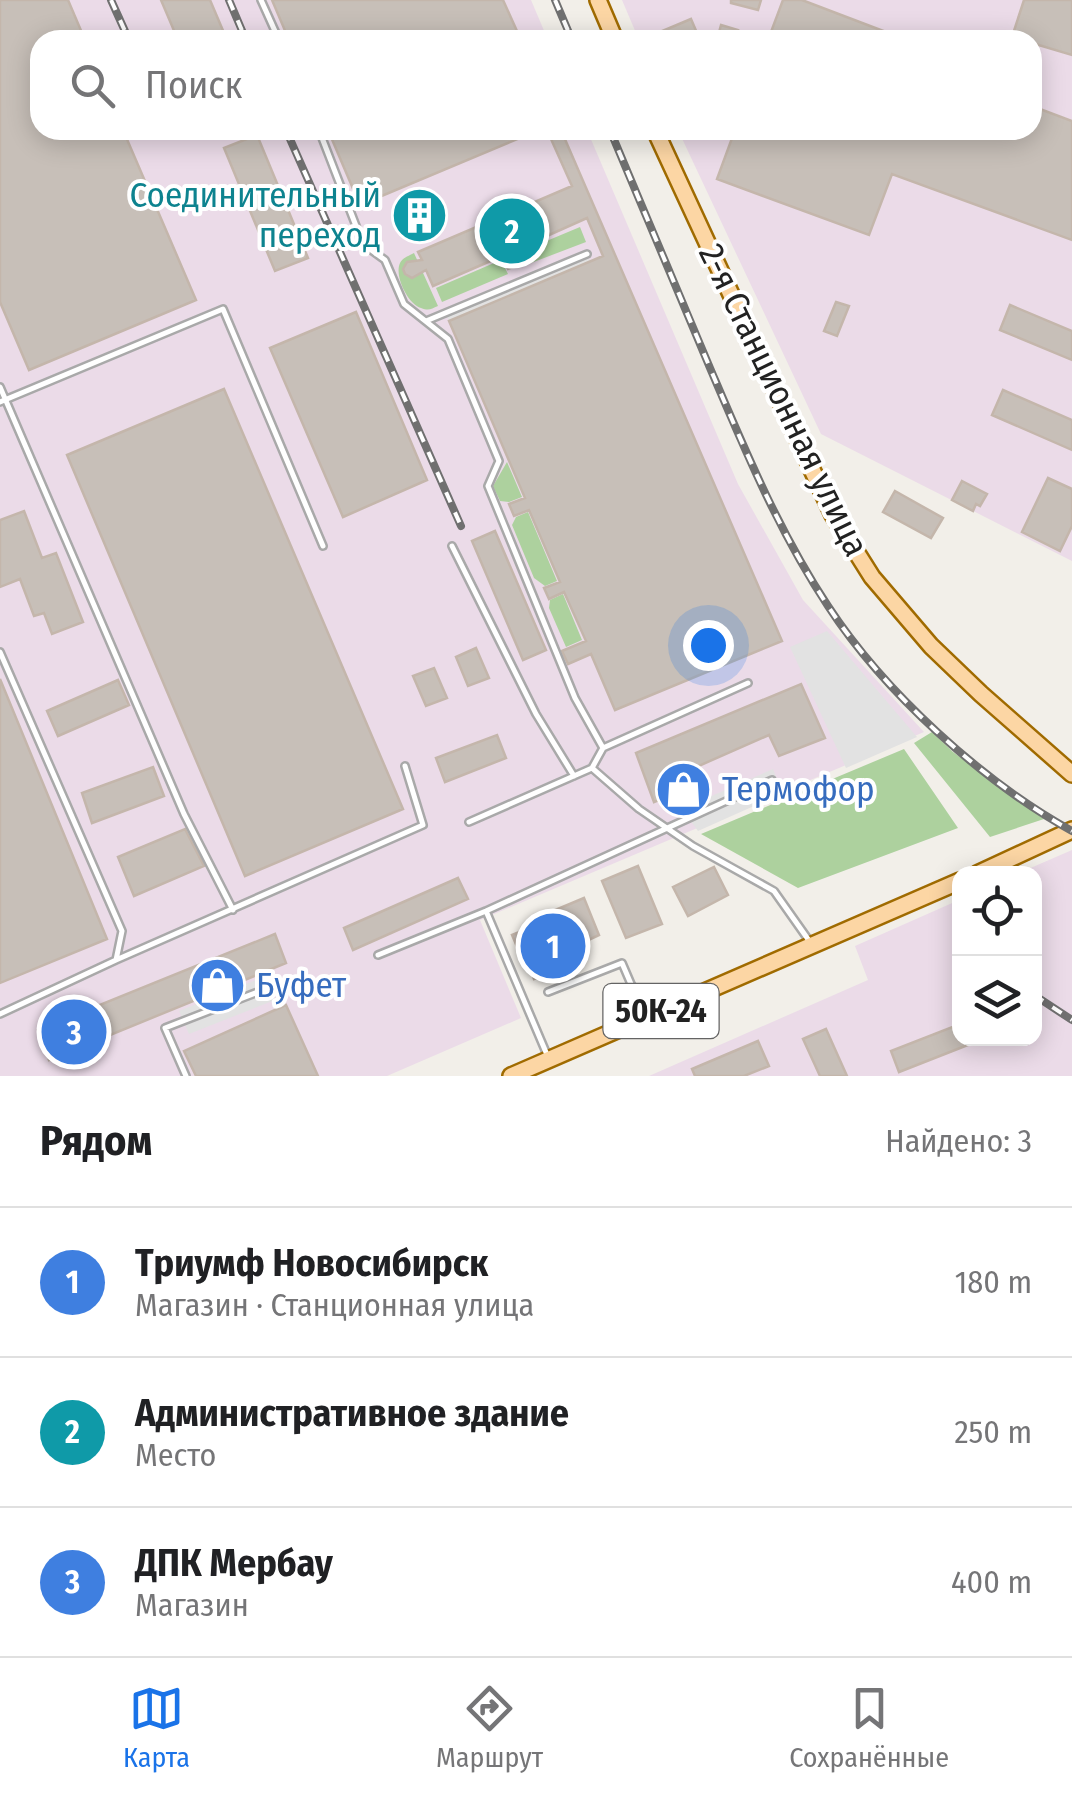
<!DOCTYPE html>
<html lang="ru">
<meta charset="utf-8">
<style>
:root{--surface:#fff;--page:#f2f2f2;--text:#202124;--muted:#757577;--line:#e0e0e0;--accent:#1a73e8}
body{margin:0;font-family:"Fira Sans Condensed",sans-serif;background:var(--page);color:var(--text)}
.controls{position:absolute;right:30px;bottom:30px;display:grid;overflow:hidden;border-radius:20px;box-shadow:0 5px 25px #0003}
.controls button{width:90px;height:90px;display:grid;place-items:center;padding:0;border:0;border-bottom:2px solid var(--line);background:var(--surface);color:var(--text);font:50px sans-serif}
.you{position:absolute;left:708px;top:645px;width:35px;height:35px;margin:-25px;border:8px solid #fff;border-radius:50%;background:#1a73e8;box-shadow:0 0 0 15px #1a73e833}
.badge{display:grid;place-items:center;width:65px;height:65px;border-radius:50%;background:var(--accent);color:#fff;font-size:32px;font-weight:700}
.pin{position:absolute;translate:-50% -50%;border:5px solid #fff;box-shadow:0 2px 10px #0006}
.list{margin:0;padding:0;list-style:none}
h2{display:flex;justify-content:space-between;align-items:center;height:130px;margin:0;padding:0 40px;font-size:42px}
h2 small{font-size:32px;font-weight:400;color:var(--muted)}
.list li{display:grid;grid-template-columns:65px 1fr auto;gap:30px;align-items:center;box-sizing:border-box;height:150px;padding:0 40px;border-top:2px solid var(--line)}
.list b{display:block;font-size:38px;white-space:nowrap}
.list p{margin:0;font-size:32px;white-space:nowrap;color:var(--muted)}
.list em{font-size:32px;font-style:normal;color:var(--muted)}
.icon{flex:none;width:55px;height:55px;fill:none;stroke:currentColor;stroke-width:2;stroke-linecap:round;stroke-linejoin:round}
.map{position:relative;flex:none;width:1072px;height:1076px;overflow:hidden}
.search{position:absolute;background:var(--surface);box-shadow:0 5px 25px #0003;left:30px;right:30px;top:30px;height:110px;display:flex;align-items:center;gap:25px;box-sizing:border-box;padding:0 35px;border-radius:30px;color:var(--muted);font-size:38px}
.sheet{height:580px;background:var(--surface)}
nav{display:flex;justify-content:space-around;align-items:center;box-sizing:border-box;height:140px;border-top:2px solid var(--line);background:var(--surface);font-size:28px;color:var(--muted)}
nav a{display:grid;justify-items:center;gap:5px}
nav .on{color:var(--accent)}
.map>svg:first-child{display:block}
.industrial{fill:#ebdbe8}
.forest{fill:#add19e}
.parking{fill:#e2e2e2}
.building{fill:#c7bfb8;stroke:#c4b6ab;stroke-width:2.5}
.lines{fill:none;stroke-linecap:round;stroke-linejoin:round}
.lane-casing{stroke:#a9a9a9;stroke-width:10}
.primary-casing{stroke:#a06b00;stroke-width:20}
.lane{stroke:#fff;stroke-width:5}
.primary{stroke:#fcd6a4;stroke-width:15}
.rail-casing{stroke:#707070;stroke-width:8}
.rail{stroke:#fff;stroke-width:4;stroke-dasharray:11;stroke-linecap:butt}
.labels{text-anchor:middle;stroke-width:8;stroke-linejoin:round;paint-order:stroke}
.shield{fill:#fff;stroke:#646464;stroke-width:2.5}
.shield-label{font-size:32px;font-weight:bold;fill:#222}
.culture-label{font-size:35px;fill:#0d838f;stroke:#fff;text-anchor:end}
.street-label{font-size:35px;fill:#222;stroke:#fff}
.shop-label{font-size:35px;fill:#366cbe;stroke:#fff;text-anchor:start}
</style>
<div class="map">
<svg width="1072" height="1076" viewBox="0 0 1072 1076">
<rect width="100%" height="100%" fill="#f2efe9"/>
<path class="industrial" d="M0,0H531L548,40H40V130H587L738,484L803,600L924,732L480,920L521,1018L387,1076H0Z
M622,0H1072V561L821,434L678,130H1032V40H639Z
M1072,850V1076H649L868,980L855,946L959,900L960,1038H1034V874L1019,873Z"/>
<path class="forest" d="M580,227L586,242L531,263L525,250Z
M414,253L438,306C431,309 429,311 421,308C408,304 394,276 400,263C403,257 409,256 414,253Z
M501,260L508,274L442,302L436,288Z
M507,462L522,497L509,502L500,501L493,486Z
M528,512L557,581L545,586L534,578L512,525L516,517Z
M563,594L582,640L566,647L549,608L550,600Z
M932,732L953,752L1044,819L990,837L914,743Z
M904,749L958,828L798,888L701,834Z"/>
<path class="parking" d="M587,254L590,261L449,321L445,313Z
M827,631L917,737L846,768L790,647Z
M773,769L783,793L698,831L682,809Z
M266,976L275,1000L189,1034L179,1011Z"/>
<path class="building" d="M0,0H68L85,40H40V130H123L196,300L29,370L0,302Z
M161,0H210L227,40H178Z
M272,0H503L521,40H289Z
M731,0H761L758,10L731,3Z
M783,0H802L907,40H768Z
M1024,0H1072V55L1032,43V40L1012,37Z
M691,19L700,40H641Z
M721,25L738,30L735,40H717Z
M1032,106L1072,121V240L892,174L869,235L717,179L735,130H1032Z
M328,130H539L360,205Z
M547,130H561L782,641L615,710L591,654L568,664L562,651L586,641L564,592L549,599L544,588L560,582L529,510L514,516L509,504L525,498L449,321L603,256L587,218L520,248L526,262L508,269L502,256L433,286L426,270L412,278L405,274L403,269L407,262L422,260L418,252L572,186Z
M257,135L308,258L275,271L224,148Z
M836,302L849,306L837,336L824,331Z
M1010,305L1072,331V360L1000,330Z
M356,312L427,480L343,517L270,348Z
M224,389L403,809L245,876L67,455Z
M1003,390L1072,420V450L992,415Z
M1048,478L1072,489V526L1060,551L1022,532Z
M962,481L987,494L980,506L976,504L973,511L952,500Z
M895,491L943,518L931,538L883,512Z
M24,511L42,558L56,553L83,622L52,634L44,613L34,616L20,579L0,587V520Z
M495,531L546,650L523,660L472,541Z
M476,648L489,678L468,686L456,657Z
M434,668L447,698L426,706L413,676Z
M0,679L107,939L0,983Z
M118,680L129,705L58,736L47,711Z
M801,684L825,738L779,756L769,735L694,768L701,783L654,802L636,753Z
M497,735L506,758L445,782L436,758Z
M153,767L164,796L92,823L82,793Z
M185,829L204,866L134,896L118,857Z
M638,866L662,924L626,938L602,881Z
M714,867L728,895L688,916L673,887Z
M458,878L468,899L353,950L344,928Z
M584,898L599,935L550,958L554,970L534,979L529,967L526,968L512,935L556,917L553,911Z
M275,934L286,963L49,1060L38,1030Z
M286,1005L318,1076H196L184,1051Z
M960,1024V1038L983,1039L899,1072L891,1051Z
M826,1029L847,1076H820L803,1039Z
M758,1041L769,1066L744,1076H695L692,1069Z"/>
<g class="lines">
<defs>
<path id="lane" d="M261,0L279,40
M319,130L363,244L385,260L404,304L448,339L499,461L488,486L575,698L603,748
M426,321L587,254
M0,387L184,814L233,910
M0,402L223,309L323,546
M452,546L536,714L574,776
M0,652L122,931L116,960L0,1014
M748,683L603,748L592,768L639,809L693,846L774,891L810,942
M469,822L592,768
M486,911L548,1057
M378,955L486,911L772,780
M116,960L423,825L405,766
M548,992L622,963L631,984L650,1012
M186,1076L165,1028L263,990"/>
<path id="primary" d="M598,0L615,40
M655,130L833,515L872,577L931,646L981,694L1072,774
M977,874L1072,830
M511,1076L960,881"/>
</defs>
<use href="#lane" class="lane-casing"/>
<use href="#primary" class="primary-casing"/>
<use href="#lane" class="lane"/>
<use href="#primary" class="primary"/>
<defs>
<path id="rail" d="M111,0L129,40
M229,0L246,40
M555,0L572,40
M168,130L169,132
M286,130L461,526
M610,130C643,209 677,289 710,368C745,450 779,532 828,606C884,692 983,782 1072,831
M1034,995L1072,1020"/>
</defs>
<use href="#rail" class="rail-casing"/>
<use href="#rail" class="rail"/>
</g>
<defs>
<symbol id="building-disc" viewBox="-11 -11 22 22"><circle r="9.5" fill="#0f9aa8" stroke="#fff"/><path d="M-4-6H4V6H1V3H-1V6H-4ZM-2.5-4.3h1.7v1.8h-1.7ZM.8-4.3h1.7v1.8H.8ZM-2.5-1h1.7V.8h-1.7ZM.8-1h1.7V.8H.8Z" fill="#fff"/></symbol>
<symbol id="shop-disc" viewBox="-11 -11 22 22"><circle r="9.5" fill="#3f7fe0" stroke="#fff"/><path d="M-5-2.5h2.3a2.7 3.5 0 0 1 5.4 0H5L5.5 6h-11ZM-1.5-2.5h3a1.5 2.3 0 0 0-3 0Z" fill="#fff"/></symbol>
</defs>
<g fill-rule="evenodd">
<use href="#building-disc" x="388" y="184" width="63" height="63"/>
<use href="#shop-disc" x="652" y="758" width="63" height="63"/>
<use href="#shop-disc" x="186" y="954" width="63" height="63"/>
</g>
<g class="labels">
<rect class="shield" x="603.5" y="984" width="115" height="54" rx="8"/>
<g class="shield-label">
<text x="661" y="1022">50К-24</text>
</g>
<g class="culture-label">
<text x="381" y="207">Соединительный<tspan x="381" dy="40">переход</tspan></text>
</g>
<g class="street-label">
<text transform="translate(784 400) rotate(64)" y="12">2-я Станционная улица</text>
</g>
<g class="shop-label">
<text x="722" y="801">Термофор</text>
<text x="256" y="997">Буфет</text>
</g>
</g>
</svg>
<div class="controls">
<button><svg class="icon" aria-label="locate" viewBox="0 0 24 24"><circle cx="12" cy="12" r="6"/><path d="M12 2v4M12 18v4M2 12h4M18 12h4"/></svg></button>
<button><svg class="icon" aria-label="layers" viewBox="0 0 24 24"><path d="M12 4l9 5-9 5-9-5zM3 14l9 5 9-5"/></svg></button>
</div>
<div class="you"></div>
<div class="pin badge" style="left:553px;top:946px;background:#3f7fe0">1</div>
<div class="pin badge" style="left:512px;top:231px;background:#0f9aa8">2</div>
<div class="pin badge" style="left:74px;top:1032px;background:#3f7fe0">3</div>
<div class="search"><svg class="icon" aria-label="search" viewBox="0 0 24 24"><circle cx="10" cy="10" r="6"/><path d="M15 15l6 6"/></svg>Поиск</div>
</div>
<section class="sheet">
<h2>Рядом<small>Найдено: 3</small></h2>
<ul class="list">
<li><span class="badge" style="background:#3f7fe0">1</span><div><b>Триумф Новосибирск</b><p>Магазин · Станционная улица</p></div><em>180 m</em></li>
<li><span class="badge" style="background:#0f9aa8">2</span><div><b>Административное здание</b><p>Место</p></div><em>250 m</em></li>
<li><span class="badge" style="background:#3f7fe0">3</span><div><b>ДПК Мербау</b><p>Магазин</p></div><em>400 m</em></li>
</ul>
</section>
<nav>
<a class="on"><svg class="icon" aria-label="map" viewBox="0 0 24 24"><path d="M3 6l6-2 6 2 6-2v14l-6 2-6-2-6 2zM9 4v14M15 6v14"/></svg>Карта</a>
<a><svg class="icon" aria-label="directions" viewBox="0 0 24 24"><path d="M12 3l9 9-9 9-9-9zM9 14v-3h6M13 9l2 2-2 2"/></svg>Маршрут</a>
<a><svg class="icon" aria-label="saved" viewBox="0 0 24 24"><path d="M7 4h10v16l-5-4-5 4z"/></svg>Сохранённые</a>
</nav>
